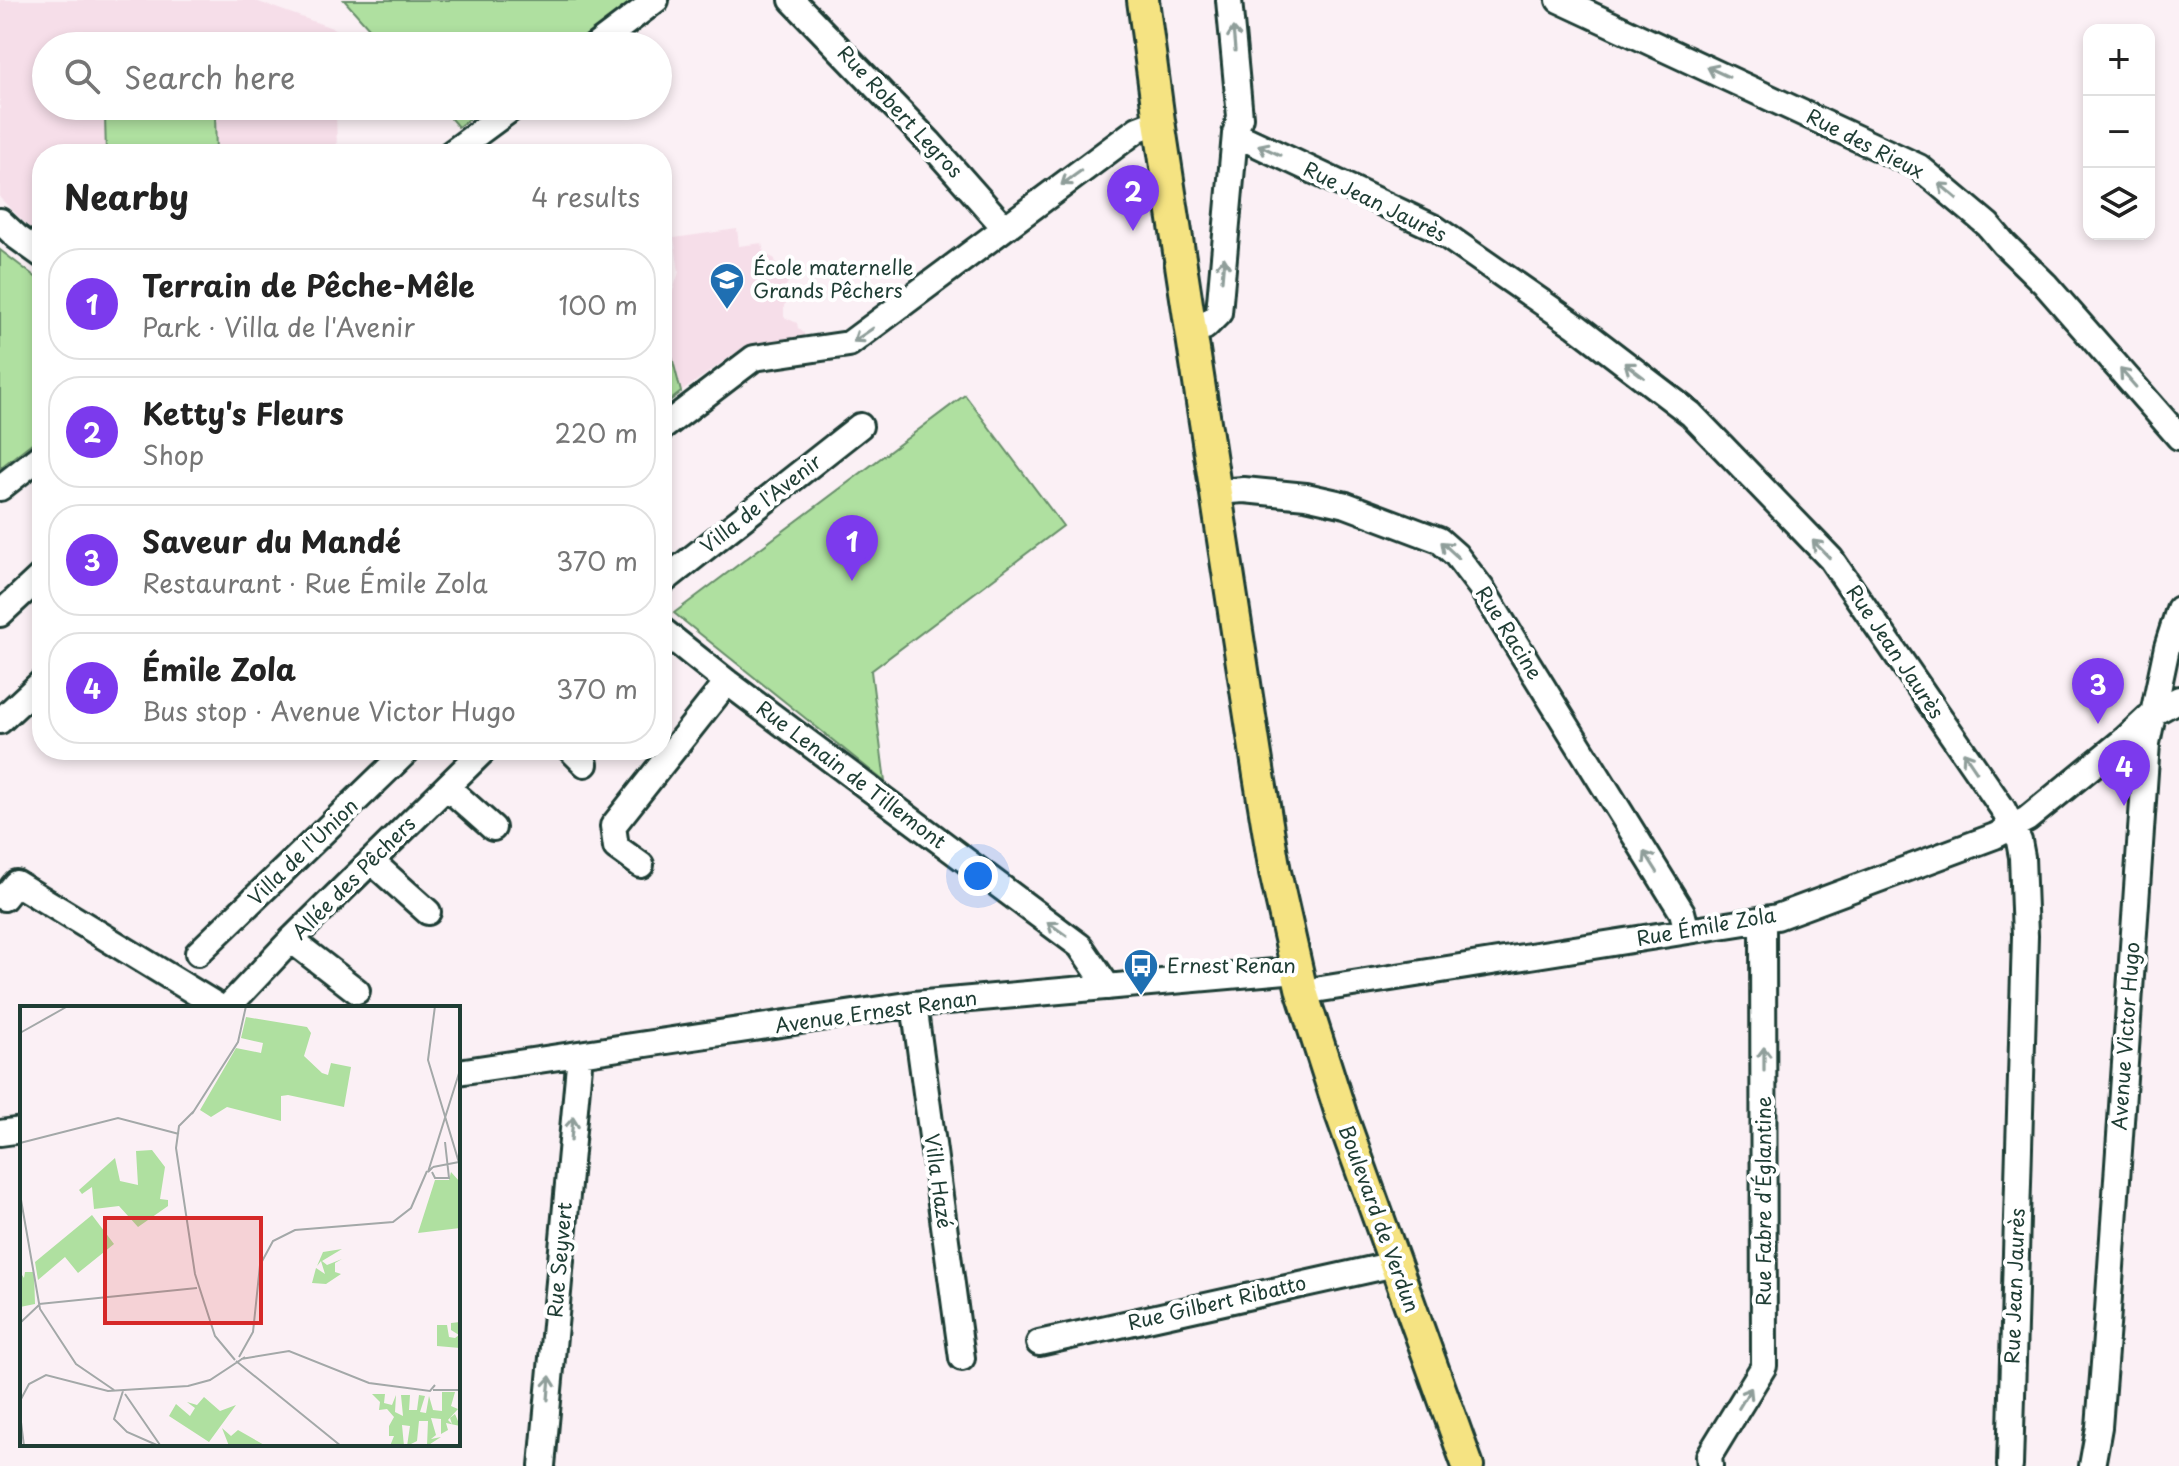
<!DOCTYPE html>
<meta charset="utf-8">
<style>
:root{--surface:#fff;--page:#f2f2f2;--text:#222;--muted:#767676;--line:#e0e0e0;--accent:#7c3aed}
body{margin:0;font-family:"Playpen Sans",sans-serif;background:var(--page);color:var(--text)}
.controls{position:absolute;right:24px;top:24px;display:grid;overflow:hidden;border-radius:16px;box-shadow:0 4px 12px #0003}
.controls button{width:72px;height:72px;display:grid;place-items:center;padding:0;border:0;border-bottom:2px solid var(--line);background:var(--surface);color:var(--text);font:40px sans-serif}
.you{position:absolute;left:978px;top:876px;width:28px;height:28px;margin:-20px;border:6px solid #fff;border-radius:50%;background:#1a73e8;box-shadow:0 0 0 12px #1a73e833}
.badge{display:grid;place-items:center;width:52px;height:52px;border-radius:50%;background:var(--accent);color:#fff;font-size:26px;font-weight:700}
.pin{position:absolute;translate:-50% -66px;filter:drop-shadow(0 2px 4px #0008)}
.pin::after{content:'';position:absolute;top:42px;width:28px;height:24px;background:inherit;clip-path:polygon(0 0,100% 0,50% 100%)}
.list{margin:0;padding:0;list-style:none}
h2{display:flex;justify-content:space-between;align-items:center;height:104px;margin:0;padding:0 32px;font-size:34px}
h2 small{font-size:26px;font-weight:400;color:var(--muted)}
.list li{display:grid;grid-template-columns:52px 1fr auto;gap:24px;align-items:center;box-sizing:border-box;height:112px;margin:0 16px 16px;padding:0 16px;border:2px solid var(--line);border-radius:32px}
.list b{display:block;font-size:30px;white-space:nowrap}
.list p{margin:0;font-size:26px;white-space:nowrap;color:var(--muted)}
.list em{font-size:26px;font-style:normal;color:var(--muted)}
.icon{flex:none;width:44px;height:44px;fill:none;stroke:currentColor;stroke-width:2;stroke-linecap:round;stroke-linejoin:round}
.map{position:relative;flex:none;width:2179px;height:1466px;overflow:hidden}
.search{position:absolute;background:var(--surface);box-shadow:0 4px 12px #0003;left:32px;top:32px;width:640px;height:88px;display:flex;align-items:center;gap:20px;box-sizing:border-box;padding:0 28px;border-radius:44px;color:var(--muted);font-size:30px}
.panel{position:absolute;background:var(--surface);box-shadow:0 4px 12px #0003;left:32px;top:144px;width:640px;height:616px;border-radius:32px}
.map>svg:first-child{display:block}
.built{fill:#f6dee9}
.green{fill:#afe0a0;stroke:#678e6a;stroke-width:2}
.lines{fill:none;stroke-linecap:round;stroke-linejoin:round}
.minor-casing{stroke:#1f3d34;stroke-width:30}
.major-casing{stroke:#1f3d34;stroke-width:36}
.minor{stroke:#fff;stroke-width:24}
.major{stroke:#f5e382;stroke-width:30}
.oneway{stroke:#8f9e9a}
.labels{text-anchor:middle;stroke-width:8;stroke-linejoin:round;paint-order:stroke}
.street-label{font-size:20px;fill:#1f3d34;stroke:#fff}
.poi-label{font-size:20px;fill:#1f3d34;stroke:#fff;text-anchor:start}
.inset-road{fill:none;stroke:#a3a8a8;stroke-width:2}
.view{fill:#d62828;fill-opacity:0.15;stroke:#d62828;stroke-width:4}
.inset-edge{fill:none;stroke:#1f3d34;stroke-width:4}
</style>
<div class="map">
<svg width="2179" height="1466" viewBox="0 0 2179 1466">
<rect width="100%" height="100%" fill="#fbf0f5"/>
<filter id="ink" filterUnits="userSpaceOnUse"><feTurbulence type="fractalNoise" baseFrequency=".0125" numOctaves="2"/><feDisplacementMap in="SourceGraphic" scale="16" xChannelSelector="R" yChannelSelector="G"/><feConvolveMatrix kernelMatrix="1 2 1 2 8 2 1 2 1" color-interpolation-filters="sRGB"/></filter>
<g filter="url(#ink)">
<path class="built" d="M0,0H253L335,29V46H46V106H336L337,154H42V236L28,226L0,198Z
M737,229L739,246L762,243L764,253L775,259L776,265H782L783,271L789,274L790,279L784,289L785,295H791V299L784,305V317L797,323L798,328L804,333V339L745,346L681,392L672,357L669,323L670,300L679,272L674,238Z"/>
<path class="green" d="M344,0H636L572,46H385Z
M440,106H487L458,127Z
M215,114L216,154H106L105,116Z
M0,250L42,282V435L0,468Z
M662,355L672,357L681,392L662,407Z
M965,395L1063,526L871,671L885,782L674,613Z"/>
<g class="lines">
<defs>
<path id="minor" d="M792,0L929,142L1004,227
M1559,0L1919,167L1988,225L2004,244L2045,284L2179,437
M595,46L656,0
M1235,134L1435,228L1576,326L1691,414L1831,559L2003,809L2019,841L2022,857L2025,936L2010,1466
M450,154L515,106
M0,221L17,237L42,255
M1192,330L1205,327L1219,313L1235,134L1240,117L1229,0
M662,428L754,358L849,344L1138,129L1159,121
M0,488L42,455
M1215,492L1244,490L1306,496L1346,505L1439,540L1456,555L1482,589L1682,912L1687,931
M662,582L860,426
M0,614L42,575
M662,630L727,682L1080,946L1108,987
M0,721L42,682
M571,750L585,764
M447,787L493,828
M371,861L428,912
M641,865L616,847L613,826L727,682
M0,896L4,898L16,883L221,1008
M291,940L357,991
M198,953L408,750
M1302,992L1777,917L1995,836L2027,819L2124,740L2152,714L2179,699
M914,1004L962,1358
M227,1008L291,940L484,750
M458,1072L914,1004L1297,970
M0,1133L22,1130
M1039,1343L1395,1264
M542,1466L580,1054
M1710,1466L1709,1456L1764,1366L1763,920
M2092,1466L2099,1427L2107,1325L2147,743L2167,647L2179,609"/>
<path id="major" d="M1143,0L1159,121L1259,775L1275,872L1302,992L1341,1114L1468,1466"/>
</defs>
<use href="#minor" class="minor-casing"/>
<use href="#major" class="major-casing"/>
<use href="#minor" class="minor"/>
<use href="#major" class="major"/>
</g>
<defs><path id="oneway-shaft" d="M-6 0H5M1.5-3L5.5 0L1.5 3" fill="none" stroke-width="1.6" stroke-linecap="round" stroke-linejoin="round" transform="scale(2)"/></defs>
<g class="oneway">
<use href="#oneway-shaft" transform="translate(1234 39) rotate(-95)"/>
<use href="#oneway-shaft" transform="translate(1718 72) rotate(-155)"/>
<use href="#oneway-shaft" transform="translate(1269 150) rotate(-155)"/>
<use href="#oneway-shaft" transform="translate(1071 178) rotate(144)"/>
<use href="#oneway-shaft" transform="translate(1948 191) rotate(-140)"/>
<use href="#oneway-shaft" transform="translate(1223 269) rotate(-85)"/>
<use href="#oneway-shaft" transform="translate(863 335) rotate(146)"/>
<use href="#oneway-shaft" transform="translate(1634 370) rotate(-143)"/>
<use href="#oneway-shaft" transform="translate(2128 378) rotate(-131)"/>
<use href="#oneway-shaft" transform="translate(1821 549) rotate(-134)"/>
<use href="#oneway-shaft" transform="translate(1450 550) rotate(-137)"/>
<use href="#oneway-shaft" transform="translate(1970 762) rotate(-124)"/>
<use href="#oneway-shaft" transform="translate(1651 862) rotate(-122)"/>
<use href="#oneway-shaft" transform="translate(1057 929) rotate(-144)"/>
<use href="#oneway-shaft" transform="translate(1764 1059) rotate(-90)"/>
<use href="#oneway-shaft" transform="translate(572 1129) rotate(-85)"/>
<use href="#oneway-shaft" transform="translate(549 1388) rotate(-85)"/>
<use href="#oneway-shaft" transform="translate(1745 1398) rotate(-59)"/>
</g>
</g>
<defs>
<symbol id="school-pin" viewBox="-11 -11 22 30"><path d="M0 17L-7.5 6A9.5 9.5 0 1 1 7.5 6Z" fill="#1f6fb2" stroke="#fff"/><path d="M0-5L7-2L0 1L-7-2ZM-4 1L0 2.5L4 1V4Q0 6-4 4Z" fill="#fff"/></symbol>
<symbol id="bus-pin" viewBox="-11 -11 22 30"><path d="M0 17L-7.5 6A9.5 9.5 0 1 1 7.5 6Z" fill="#1f6fb2" stroke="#fff"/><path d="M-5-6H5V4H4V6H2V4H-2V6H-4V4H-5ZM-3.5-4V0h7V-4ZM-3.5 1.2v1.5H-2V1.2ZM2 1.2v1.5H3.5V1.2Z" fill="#fff"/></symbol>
</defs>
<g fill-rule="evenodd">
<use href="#school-pin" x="707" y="260" width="40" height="54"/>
<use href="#bus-pin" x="1121" y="946" width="40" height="54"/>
</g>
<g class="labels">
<g class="street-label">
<text transform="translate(900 112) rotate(47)" y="7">Rue Robert Legros</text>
<text transform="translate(1865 144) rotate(27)" y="7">Rue des Rieux</text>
<text transform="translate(1375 202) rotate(26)" y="7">Rue Jean Jaurès</text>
<text transform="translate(761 504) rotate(-38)" y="7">Villa de l'Avenir</text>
<text transform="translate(1509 633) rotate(58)" y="7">Rue Racine</text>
<text transform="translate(1895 652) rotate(56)" y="7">Rue Jean Jaurès</text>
<text transform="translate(851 775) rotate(37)" y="7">Rue Lenain de Tillemont</text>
<text transform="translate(303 852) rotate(-44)" y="7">Villa de l'Union</text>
<text transform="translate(354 878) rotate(-45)" y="7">Allée des Pêchers</text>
<text transform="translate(1706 927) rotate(-10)" y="7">Rue Émile Zola</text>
<text transform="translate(876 1012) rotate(-8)" y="7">Avenue Ernest Renan</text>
<text transform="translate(2126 1036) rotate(-86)" y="7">Avenue Victor Hugo</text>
<text transform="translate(938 1181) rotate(82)" y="7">Villa Hazé</text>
<text transform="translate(1764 1201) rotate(-90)" y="7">Rue Fabre d'Églantine</text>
<text transform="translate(1379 1219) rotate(70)" y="7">Boulevard de Verdun</text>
<text transform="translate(560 1260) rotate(-85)" y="7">Rue Seyvert</text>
<text transform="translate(2015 1286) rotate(-88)" y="7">Rue Jean Jaurès</text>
<text transform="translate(1217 1303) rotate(-13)" y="7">Rue Gilbert Ribatto</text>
</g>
<g class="poi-label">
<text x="753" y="275">École maternelle<tspan x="753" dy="23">Grands Pêchers</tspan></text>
<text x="1167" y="973">Ernest Renan</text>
</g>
</g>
<g transform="translate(20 1006)">
<rect width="440" height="440" fill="#fbf0f5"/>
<path d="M226,11L287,21L291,27L284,50L302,67L308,69L311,57L331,61L324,101L268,89L261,90V115L207,101L191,111L180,104L216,42L241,47L243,37L221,32ZM132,144L145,161L140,193L148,194V200L118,221L99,200L74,203L72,181L62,188L59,184L95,152L100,175L118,179L116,145ZM431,166L440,176V222L398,227L415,174H429ZM72,209L94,238L58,267L45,251L18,274L15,256ZM322,243L302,255L307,259L322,253L315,257V266L321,268L306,278L292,277L296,262L305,268L301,255L297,260L303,246ZM0,266L4,272L5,266H14L15,298L0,301ZM440,316V342L417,340V319H427L429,331L435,332L439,329L431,324V317ZM422,386H435L431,400L438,403L428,414L432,418L430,412L435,408L440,420L426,417L428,424L421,428V413L411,412L416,429L411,433L421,431L407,440L408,415H399L397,435L387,440L390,420L382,419L384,440H370L374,430H369V420L374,411L367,403L359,404L360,396L352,388H365L364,397L372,399L376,389L375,406L383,410L381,389H390L389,404H397L399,389L405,390L400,406L406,407L409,390L413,404L422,405ZM184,391L200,405L216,399L189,436L149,410L156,398L170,410L175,402L167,396L177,399ZM202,422L211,430L218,424L246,440H209Z" fill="#afe0a0"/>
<path class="inset-road" d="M415,0L408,54L440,160M0,27L48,0M174,105L159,120L156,142L175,268L195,330L215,354M172,108L218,36L226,0M0,137L98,112L159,128M413,161L408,166L440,64M413,161L439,156M412,166L415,172H429L425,136M0,188L20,303L56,358L94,384M19,298L177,282M0,317L19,299M219,351L233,326L240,259L253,235L275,224L373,216L391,202L407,165M221,353L269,345L349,377L410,385L415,379M216,355L321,440M413,384H440M103,385L94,413L107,426L139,440M105,388L140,439M0,395L9,378L26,369L88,385L168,380L190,374L225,351M0,408L4,440"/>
<path class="view" d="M85,212H241V317H85Z"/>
<rect width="440" height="440" class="inset-edge"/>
</g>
</svg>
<div class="controls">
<button>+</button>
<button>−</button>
<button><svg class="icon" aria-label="layers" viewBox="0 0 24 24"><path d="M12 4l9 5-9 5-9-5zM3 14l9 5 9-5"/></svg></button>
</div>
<div class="you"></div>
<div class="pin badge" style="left:852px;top:581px">1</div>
<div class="pin badge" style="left:1133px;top:231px">2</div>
<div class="pin badge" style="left:2098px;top:724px">3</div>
<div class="pin badge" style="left:2124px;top:806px">4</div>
<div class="search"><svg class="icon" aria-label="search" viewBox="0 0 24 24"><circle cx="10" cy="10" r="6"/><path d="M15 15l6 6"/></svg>Search here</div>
<section class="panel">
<h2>Nearby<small>4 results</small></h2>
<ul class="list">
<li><span class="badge">1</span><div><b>Terrain de Pêche-Mêle</b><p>Park · Villa de l'Avenir</p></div><em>100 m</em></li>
<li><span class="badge">2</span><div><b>Ketty's Fleurs</b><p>Shop</p></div><em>220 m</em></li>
<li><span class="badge">3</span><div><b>Saveur du Mandé</b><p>Restaurant · Rue Émile Zola</p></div><em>370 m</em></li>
<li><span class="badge">4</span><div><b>Émile Zola</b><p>Bus stop · Avenue Victor Hugo</p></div><em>370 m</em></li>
</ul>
</section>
</div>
